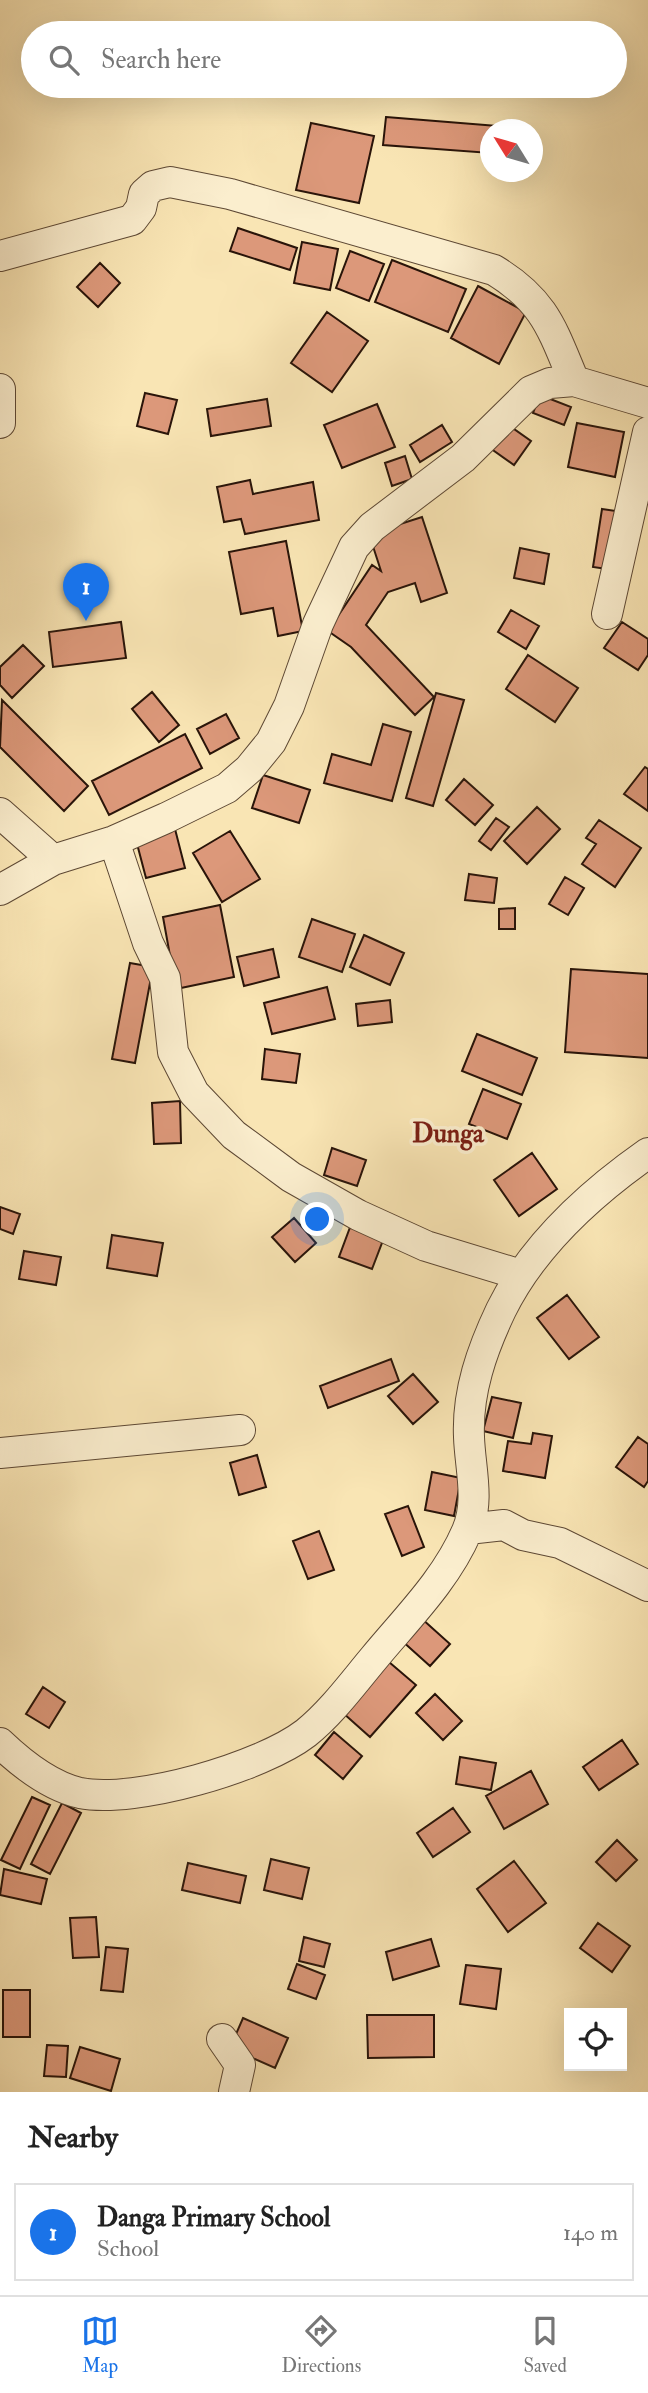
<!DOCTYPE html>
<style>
:root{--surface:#fff;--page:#f2f2f2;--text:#222;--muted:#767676;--line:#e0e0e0;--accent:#1a73e8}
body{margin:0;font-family:"IM FELL Double Pica",serif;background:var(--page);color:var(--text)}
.controls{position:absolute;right:21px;bottom:21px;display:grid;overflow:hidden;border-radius:0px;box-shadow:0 7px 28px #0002}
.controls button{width:63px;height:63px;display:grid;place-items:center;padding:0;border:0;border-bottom:2px solid var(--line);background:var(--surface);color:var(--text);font:35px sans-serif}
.compass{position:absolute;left:480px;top:119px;width:63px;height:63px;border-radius:50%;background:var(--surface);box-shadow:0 7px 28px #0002;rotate:307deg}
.you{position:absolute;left:318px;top:1220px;width:24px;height:24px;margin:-18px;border:5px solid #fff;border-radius:50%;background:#1a73e8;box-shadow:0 0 0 10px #1a73e833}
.badge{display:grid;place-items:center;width:46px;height:46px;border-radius:50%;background:var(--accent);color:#fff;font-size:23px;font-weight:700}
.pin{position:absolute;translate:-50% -58px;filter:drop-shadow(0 2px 4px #0008)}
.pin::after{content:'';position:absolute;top:37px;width:24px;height:21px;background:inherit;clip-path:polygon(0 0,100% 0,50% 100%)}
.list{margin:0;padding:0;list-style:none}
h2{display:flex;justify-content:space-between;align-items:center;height:91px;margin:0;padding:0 28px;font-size:30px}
h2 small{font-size:23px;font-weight:400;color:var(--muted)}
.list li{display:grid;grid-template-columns:46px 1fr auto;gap:21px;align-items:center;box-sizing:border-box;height:98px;margin:0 14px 14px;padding:0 14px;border:2px solid var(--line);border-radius:0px}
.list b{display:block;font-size:26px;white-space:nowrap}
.list p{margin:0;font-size:23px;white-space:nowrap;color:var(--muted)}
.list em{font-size:23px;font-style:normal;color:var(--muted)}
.icon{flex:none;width:38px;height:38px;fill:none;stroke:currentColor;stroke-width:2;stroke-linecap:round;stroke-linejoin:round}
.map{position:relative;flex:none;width:648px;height:2092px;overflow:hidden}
.search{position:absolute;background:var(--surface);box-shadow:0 7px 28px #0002;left:21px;right:21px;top:21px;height:77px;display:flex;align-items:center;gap:18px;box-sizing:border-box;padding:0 24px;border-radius:38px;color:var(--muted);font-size:26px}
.sheet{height:203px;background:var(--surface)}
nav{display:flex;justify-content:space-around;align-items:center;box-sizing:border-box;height:98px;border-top:2px solid var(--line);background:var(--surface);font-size:19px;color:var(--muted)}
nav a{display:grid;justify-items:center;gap:4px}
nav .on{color:var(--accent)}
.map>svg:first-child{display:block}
.building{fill:#dc987a;stroke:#291409;stroke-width:2}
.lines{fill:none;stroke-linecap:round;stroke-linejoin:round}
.street-casing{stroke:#5d4834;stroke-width:32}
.street{stroke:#fbeece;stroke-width:30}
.labels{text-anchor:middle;stroke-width:7;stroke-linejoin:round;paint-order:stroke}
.quarter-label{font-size:26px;font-weight:bold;fill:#7a1f14;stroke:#fbeece}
</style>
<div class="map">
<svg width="648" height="2092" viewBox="0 0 648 2092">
<rect width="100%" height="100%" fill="#f9e5b4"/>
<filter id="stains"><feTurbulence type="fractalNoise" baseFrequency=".00286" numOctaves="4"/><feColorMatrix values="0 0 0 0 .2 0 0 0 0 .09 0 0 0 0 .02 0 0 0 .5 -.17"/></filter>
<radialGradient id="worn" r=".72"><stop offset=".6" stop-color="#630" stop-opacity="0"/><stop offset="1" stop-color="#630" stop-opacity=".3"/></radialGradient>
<path class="building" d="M386,117L510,127V130H490V153L383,145Z
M311,123L374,136L359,203L296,190Z
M238,228L297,248L290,270L230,251Z
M302,242L338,249L330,290L294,283Z
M350,251L384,264L369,301L336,288Z
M392,260L466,289L448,332L375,302Z
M100,263L120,283L98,307L77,287Z
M478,286L526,312L499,364L451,338Z
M327,312L368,341L332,392L291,363Z
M145,393L177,400L168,434L137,426Z
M540,395L571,407L564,425L533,413Z
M267,399L271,426L211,436L207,409Z
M377,404L395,447L342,468L324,425Z
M577,423L624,432L615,477L568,467Z
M507,424L531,441L514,465L490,448Z
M442,425L452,442L420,462L410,445Z
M405,456L412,479L392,486L385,463Z
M250,480L253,494L313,482L319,520L245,534L241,519L224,522L217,487Z
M602,509L623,512L614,570L593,567Z
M422,517L447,593L421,602L415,583L388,592L366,625L434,697L415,715L351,647L328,631L372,565L381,571L369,534Z
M286,541L303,631L278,636L273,608L241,614L229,552Z
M520,548L549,554L544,584L514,578Z
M511,610L539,626L526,649L498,632Z
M121,622L126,658L53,667L49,632Z
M622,622L648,639V655L638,670L604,648Z
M23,645L44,666L12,698L0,685V667Z
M528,655L578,688L555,722L506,689Z
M152,692L179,725L159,742L132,709Z
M436,693L464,700L433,806L406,798Z
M2,700L88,786L64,811L0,747Z
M226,714L239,738L210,754L197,729Z
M383,724L411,732L392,801L324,783L332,754L371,765Z
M185,734L202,768L109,815L92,781Z
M645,767L648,769V811L624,794Z
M263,775L310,790L299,823L252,808Z
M464,779L493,805L475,825L446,800Z
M537,807L560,829L527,864L504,841Z
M496,818L509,827L491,850L479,841Z
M599,820L641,848L615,887L582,864L596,844L586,838Z
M175,829L185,868L146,878L136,840Z
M230,831L260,879L222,902L193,853Z
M469,874L497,878L494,903L465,900Z
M565,877L584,888L568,915L549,904Z
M220,905L234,977L176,989L163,917Z
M515,908V929H499V909Z
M312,919L355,934L342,972L299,957Z
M364,935L404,953L390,985L350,967Z
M273,949L279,977L244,986L237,957Z
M130,963L153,967L135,1063L112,1059Z
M571,969L648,974V1058L565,1052Z
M327,987L335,1019L272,1034L264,1003Z
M390,1000L392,1022L358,1026L356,1004Z
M477,1034L537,1058L522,1095L462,1071Z
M265,1049L300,1054L296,1083L262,1079Z
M483,1089L521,1104L507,1139L469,1124Z
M180,1101L181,1143L154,1144L152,1103Z
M332,1148L366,1160L357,1186L324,1175Z
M532,1153L557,1189L519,1216L494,1180Z
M0,1207L20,1214L13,1234L0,1229Z
M294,1218L316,1243L295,1262L272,1237Z
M352,1222L385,1235L372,1269L339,1257Z
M112,1235L163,1243L157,1276L107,1268Z
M24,1251L61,1257L56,1285L19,1279Z
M567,1295L599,1337L569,1359L537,1318Z
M391,1359L399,1381L328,1408L320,1386Z
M413,1374L438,1402L413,1424L388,1396Z
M492,1397L521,1403L513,1438L483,1431Z
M533,1433L552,1436L545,1478L503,1471L508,1441L531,1444Z
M638,1437L648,1444V1481L644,1487L616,1467Z
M257,1455L266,1487L239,1495L230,1463Z
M432,1472L461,1478L454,1516L425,1510Z
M408,1506L424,1547L402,1556L385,1514Z
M319,1531L334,1570L308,1579L293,1541Z
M421,1618L450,1644L430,1666L401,1640Z
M389,1662L416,1685L370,1737L343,1713Z
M43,1687L65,1702L49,1728L26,1714Z
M435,1694L462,1721L443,1740L416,1713Z
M334,1732L362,1756L343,1779L315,1755Z
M622,1740L638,1764L599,1790L583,1767Z
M460,1757L496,1763L491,1790L456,1784Z
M531,1771L548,1804L504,1829L486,1796Z
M32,1797L50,1805L20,1869L1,1860Z
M62,1803L81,1813L50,1874L31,1864Z
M453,1808L470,1832L433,1857L417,1833Z
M617,1840L637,1860L616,1881L596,1862Z
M271,1859L309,1868L302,1899L264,1890Z
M514,1861L546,1903L508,1932L477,1889Z
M188,1863L246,1876L240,1903L182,1890Z
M4,1869L47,1879L41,1904L0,1895Z
M96,1917L99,1957L73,1958L70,1918Z
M598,1923L630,1946L612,1972L580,1948Z
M304,1937L330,1944L324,1967L299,1961Z
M431,1939L439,1966L393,1980L386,1952Z
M106,1947L128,1949L123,1992L101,1990Z
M297,1964L325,1975L316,1999L288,1989Z
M466,1965L501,1969L496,2009L460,2004Z
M3,1990H30V2037H3Z
M367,2015H434V2057L368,2058Z
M243,2018L288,2038L275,2068L230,2048Z
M47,2045L68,2046L66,2077L44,2076Z
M80,2047L120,2059L111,2091L70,2078Z"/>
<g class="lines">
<defs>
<path id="street" d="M0,256L132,220L141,208L144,194L153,186L170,182L230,194L494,270C545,301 552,329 574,381
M0,389V423
M607,614L648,432
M0,813L53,860
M114,841L148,943L165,978L173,1052L194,1093L234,1135L291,1177L358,1215L426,1246L521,1275
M0,890L53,860L114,841L166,818L227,788L249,769L271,742L289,706L318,624L354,547L372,527L463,458L531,391L550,383L574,381L648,403
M0,1453L240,1430
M468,1529L504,1525L523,1535L560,1543L648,1586
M0,1743C22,1764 50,1786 80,1793C136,1804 262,1767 306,1733C332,1712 353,1683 374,1658C407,1618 446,1580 467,1531C480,1500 470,1468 469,1437C467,1392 482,1350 501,1310C532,1247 591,1193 648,1153
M222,2039L240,2065L234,2092"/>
</defs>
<use href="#street" class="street-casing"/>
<use href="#street" class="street"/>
</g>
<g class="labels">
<g class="quarter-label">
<text x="448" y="1142">Dunga</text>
</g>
</g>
<rect width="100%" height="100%" filter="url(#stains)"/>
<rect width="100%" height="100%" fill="url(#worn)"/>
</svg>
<div class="controls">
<button><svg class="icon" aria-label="locate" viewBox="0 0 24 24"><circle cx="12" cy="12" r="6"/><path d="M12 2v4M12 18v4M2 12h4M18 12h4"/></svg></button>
</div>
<svg class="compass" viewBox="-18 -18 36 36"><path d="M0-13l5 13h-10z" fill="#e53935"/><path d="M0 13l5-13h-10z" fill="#767676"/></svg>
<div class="you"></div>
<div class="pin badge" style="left:86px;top:621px">1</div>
<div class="search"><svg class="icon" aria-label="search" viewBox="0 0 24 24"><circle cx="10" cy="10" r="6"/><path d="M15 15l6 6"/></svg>Search here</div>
</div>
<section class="sheet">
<h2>Nearby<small></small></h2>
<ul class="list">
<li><span class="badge">1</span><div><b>Danga Primary School</b><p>School</p></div><em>140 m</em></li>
</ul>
</section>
<nav>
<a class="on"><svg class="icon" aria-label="map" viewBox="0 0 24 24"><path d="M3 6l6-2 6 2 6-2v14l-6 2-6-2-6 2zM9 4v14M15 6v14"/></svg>Map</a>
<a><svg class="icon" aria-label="directions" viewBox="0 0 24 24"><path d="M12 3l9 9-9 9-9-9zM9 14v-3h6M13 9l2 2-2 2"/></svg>Directions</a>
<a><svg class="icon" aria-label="saved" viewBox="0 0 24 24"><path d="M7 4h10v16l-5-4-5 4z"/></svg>Saved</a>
</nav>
